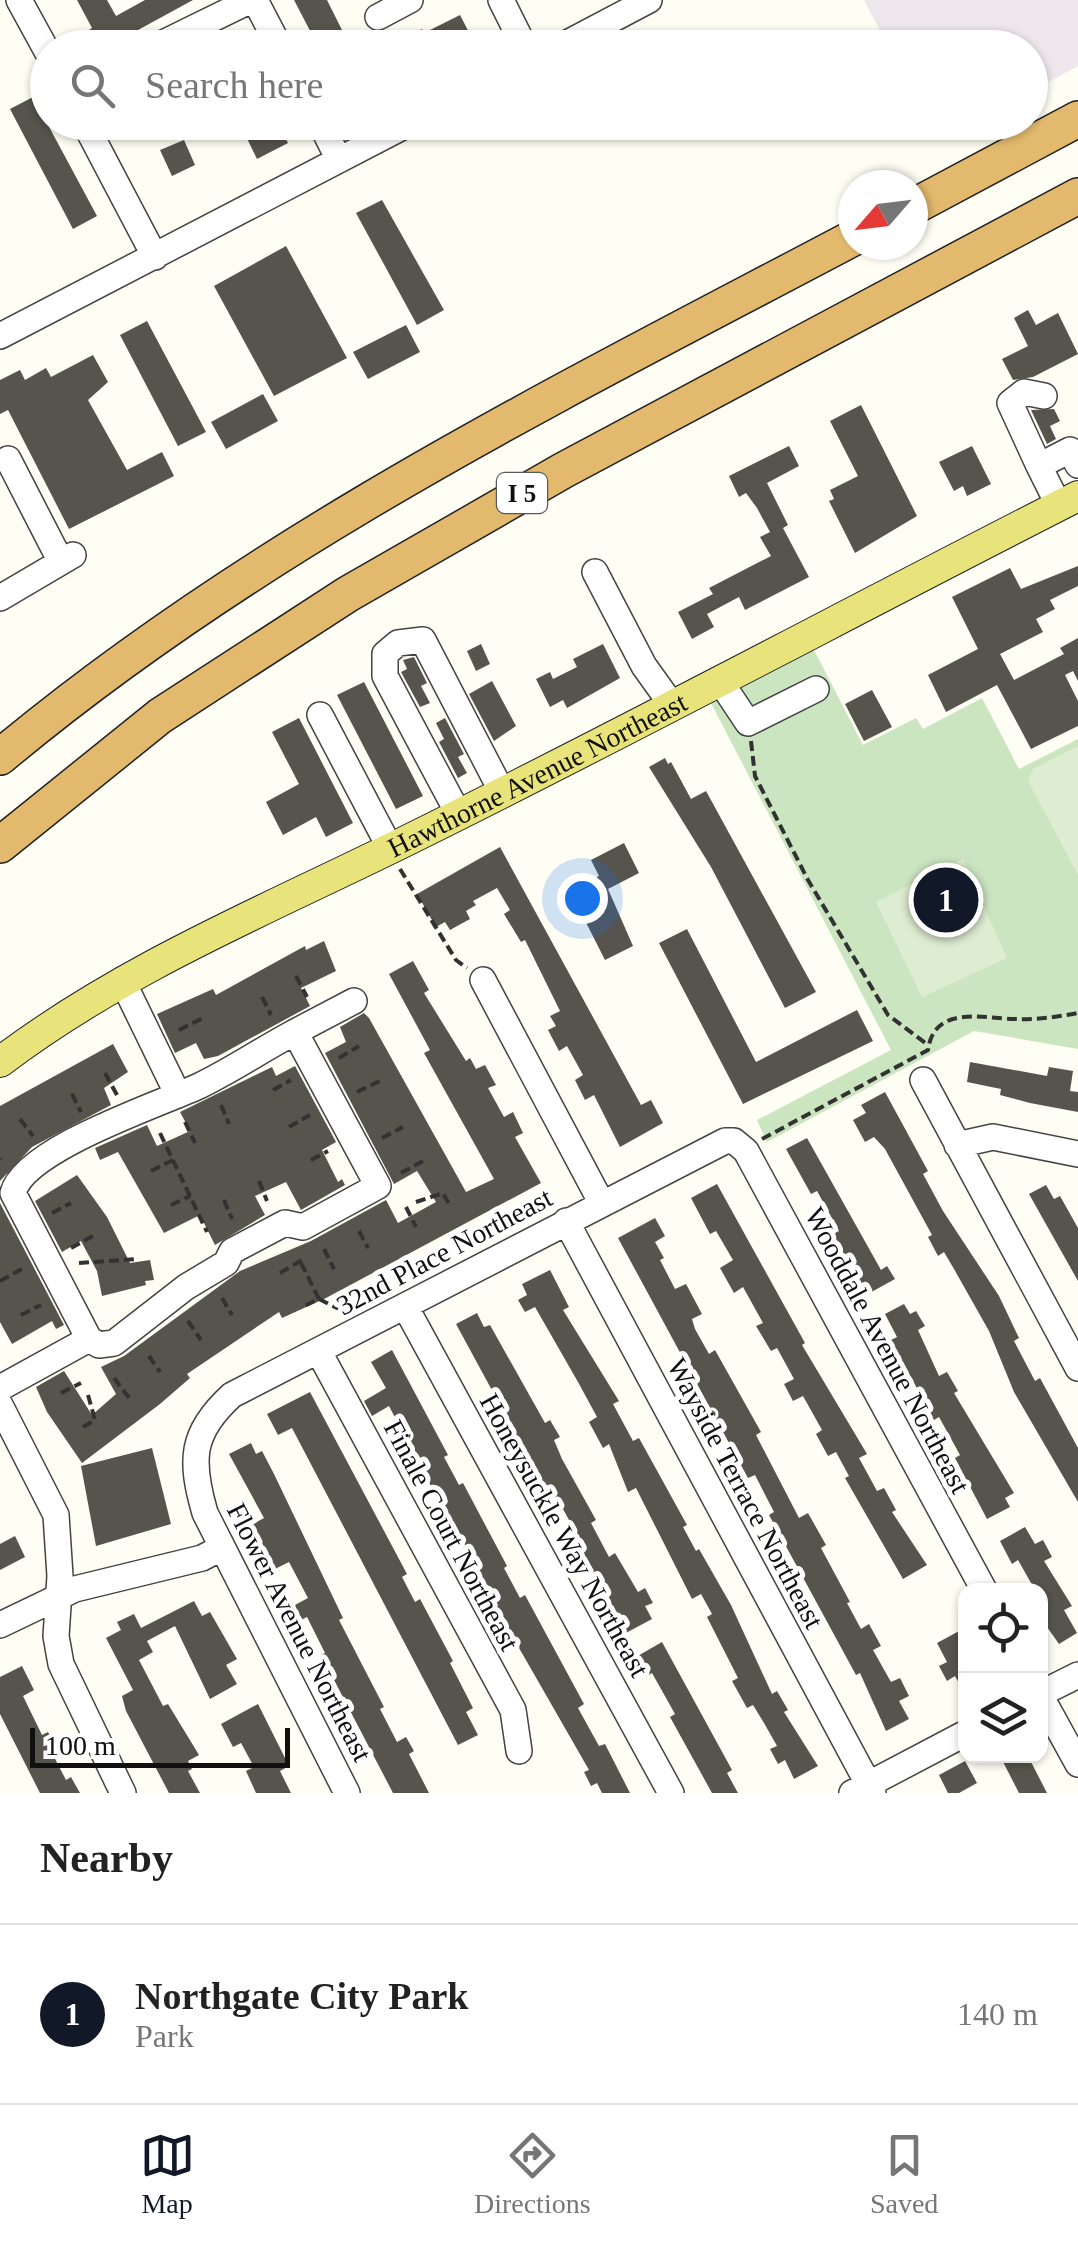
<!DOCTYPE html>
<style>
:root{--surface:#fff;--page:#f6f6f6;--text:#222;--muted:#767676;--line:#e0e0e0;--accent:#111827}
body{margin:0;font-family:Georgia,serif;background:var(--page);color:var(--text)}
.controls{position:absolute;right:30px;bottom:30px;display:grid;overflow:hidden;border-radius:20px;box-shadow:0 2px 8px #0004}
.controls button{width:90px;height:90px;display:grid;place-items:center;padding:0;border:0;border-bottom:2px solid var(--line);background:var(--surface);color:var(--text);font:50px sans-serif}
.compass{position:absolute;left:838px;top:170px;width:90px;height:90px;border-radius:50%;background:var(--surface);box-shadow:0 2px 8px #0004;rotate:242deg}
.scale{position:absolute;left:30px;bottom:25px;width:260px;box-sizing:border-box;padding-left:10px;border:5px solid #101010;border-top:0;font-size:28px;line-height:35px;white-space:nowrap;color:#101010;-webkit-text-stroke:8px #fff;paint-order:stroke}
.you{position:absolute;left:582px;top:898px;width:35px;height:35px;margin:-25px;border:8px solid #fff;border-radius:50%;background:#1a73e8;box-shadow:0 0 0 15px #1a73e833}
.badge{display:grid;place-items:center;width:65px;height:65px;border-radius:50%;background:var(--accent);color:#fff;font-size:32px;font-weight:700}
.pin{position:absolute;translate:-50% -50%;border:5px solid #fff;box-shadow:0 2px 10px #0006}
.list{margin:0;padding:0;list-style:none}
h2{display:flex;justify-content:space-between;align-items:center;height:130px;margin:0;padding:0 40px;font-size:42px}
h2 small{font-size:32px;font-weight:400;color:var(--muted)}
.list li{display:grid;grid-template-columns:65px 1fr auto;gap:30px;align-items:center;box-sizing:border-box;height:180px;padding:0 40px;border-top:2px solid var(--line)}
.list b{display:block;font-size:38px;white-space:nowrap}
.list p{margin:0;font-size:32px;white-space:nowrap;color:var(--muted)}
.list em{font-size:32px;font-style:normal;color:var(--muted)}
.icon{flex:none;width:55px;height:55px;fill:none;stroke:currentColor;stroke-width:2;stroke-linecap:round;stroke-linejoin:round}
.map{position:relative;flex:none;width:1078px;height:1793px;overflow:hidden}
.search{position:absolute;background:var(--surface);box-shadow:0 2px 8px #0004;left:30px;right:30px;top:30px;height:110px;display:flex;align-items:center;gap:25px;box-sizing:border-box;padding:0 35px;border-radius:55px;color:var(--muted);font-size:38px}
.sheet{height:310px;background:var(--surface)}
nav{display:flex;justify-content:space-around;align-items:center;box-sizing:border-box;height:140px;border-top:2px solid var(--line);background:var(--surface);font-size:28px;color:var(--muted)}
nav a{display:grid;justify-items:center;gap:5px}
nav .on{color:var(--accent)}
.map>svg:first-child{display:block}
.industrial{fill:#ede6ec}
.green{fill:#cce5c1}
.pitch{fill:#deedd1}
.building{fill:#57534d}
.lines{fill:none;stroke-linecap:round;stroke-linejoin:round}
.minor-casing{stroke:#434343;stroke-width:28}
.major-casing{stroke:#212121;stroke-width:32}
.highway-casing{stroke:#212121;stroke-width:38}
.path{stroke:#323232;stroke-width:4;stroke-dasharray:10 5;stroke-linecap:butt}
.minor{stroke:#fff;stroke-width:25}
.major{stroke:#e8e37a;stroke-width:30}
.highway{stroke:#e3ba6d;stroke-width:35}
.labels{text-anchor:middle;stroke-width:10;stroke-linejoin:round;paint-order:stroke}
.shield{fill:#fff;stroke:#585858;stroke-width:2.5}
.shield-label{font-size:25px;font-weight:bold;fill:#101010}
.street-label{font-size:28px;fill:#101010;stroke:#fff}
</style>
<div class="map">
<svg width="1078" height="1793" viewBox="0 0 1078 1793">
<rect width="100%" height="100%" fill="#fefef4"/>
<path class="industrial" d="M864,0H1078V66L1031,91L1030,48L889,47Z"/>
<path class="green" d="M814,650L863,745L916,718L923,729L982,698L1019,769L1078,739V1049L974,1031L767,1142L757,1120L891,1050L711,703Z"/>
<path class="pitch" d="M1078,746V875L1028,781L1033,769Z
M963,859L1007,958L922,997L876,902Z"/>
<path class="building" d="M77,0H107L116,16L145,0H193L105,48H63L92,28Z
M294,0H327L351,48H319Z
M460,15L477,48H387L422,29L424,33Z
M33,97L97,216L73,229L10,109Z
M239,122H278L288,143L257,159Z
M184,140L195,165L172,176L160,150Z
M382,200L444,310L417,325L356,213Z
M286,246L347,358L274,396L214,286Z
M1028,310L1036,325L1058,313L1078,354L1033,377L1013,380L1002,359L1028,346L1014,318Z
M147,321L206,432L178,446L120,335Z
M406,325L420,352L368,379L353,352Z
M93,355L108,382L88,400L127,470L162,452L174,476L69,529L8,410L0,414V380L20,370L25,380L46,368L51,377Z
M263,394L278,421L226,449L211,422Z
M861,405L917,516L855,553L829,501L834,499L830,490L858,476L830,421Z
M1054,409L1060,421L1050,426L1056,439L1047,444L1031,410Z
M789,446L799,466L767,483L788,525L783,528L809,577L745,610L739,597L707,614L714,627L692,639L678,612L713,594L709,588L771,556L760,537L770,532L757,508L746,493L739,497L729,476Z
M972,446L991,484L967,496L963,486L954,491L939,462Z
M1078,566V586L1050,600L1055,609L1036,619L1043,632L1000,654L1014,680L1064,654L1060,648L1078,638V681L1073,671L1065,675L1078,701V726L1031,749L997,685L946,712L928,675L978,649L952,597L1010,568L1021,589Z
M481,644L490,664L476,671L467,651Z
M603,644L620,678L567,708L563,700L550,707L536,679L550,672L553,679L577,667L573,659Z
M414,657L427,683L421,686L430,703L420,707L401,672L407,669L403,660Z
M492,681L516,726L494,741L469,694Z
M364,682L423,796L396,809L337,695Z
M872,690L892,727L864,741L845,704Z
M299,718L353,823L326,837L316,817L283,835L266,802L299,784L272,732Z
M445,718L464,754L458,757L467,773L458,778L439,742L444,739L436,723Z
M665,758L668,764L671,762L691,799L706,791L816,992L785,1008L711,867L649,767Z
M624,843L639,873L608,889L633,946L605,960L570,891L599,876L591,860Z
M500,847L641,1105L651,1100L663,1123L620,1147L594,1095L585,1100L575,1080L583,1075L567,1046L559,1051L548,1030L556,1026L550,1016L560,1011L525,940L521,942L504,914L510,910L497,888L473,901L476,905L466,911L470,919L450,930L445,922L436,927L417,894Z
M687,929L756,1062L857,1010L873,1041L743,1104L659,943Z
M324,941L336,971L301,988L310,1006L218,1056L204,1059L196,1043L175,1053L157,1014L213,989L216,995L305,946L306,950Z
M413,961L429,990L424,993L466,1061L470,1058L476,1069L485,1065L496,1085L488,1088L504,1117L513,1112L523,1133L515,1137L541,1183L326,1298L282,1318L279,1312L187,1374L190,1378L160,1404L82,1463L47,1412L36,1387L64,1371L92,1415L116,1394L101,1367L124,1356L240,1271L311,1241L386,1200L398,1223L436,1202L417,1171L394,1184L325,1053L346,1042L340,1027L364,1013L369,1018L466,1192L494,1179L424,1053L430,1050L389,974Z
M113,1044L128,1072L104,1088L111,1105L32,1147L0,1181V1106Z
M970,1062L1047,1076L1049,1067L1073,1071L1070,1091L1078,1092V1112L1030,1103L1000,1095L1001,1089L967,1082Z
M295,1066L336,1142L322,1150L338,1182L342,1179L345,1185L301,1210L286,1182L255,1196L265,1215L215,1245L200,1215L164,1233L118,1152L100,1160L95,1148L147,1125L157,1146L190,1131L180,1112L272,1067L276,1076Z
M885,1092L928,1171L923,1174L943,1211L999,1296L1019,1338L1014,1341L1035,1381L1040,1378L1078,1448V1502L1014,1392L989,1331L954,1269L944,1252L938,1256L928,1237L932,1235L885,1149L874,1137L865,1142L853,1120L866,1113L861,1105Z
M807,1138L881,1270L887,1266L895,1279L866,1295L833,1234L839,1231L817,1191L811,1194L786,1149Z
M77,1175L107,1217L130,1263L150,1260L154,1280L145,1281L146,1285L102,1296L97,1271L81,1241L62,1252L35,1201Z
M717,1184L805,1343L802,1345L867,1454L859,1458L877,1491L884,1488L896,1510L892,1512L927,1565L903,1579L845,1478L849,1476L836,1452L828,1456L816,1434L822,1430L803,1396L793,1401L784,1384L794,1379L777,1348L771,1351L756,1326L763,1323L743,1287L734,1293L720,1268L733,1260L716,1231L710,1234L691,1198Z
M1046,1185L1054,1199L1060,1196L1078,1228V1281L1029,1194Z
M0,1203L64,1325L56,1329L52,1321L12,1344L0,1322Z
M655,1218L665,1236L655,1242L664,1258L660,1260L675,1289L686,1284L702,1314L692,1319L695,1329L709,1354L715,1350L761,1432L756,1435L799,1518L808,1513L826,1545L821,1548L850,1602L847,1603L861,1629L869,1624L881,1646L873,1650L891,1682L900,1678L909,1696L899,1701L909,1719L886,1731L860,1673L856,1675L769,1515L774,1512L755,1475L748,1478L618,1238Z
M550,1270L569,1307L563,1310L619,1401L613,1404L633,1441L639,1438L687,1525L683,1527L696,1551L699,1549L731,1605L772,1694L777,1691L788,1710L784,1712L818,1766L794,1779L785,1760L778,1764L770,1749L777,1746L764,1723L753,1705L747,1708L732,1681L738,1678L707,1617L712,1614L701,1594L692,1599L636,1488L628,1492L609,1444L603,1448L589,1422L597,1417L578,1382L535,1307L525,1312L518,1300L527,1295L522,1284Z
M904,1304L910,1314L916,1311L925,1326L918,1330L939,1376L947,1372L958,1391L954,1393L1014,1493L1005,1498L1010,1507L987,1519L955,1458L960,1455L939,1417L934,1420L891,1340L897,1337L885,1314Z
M477,1313L484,1327L490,1325L545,1423L550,1420L560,1437L554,1440L562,1459L596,1520L591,1523L609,1557L615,1553L638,1592L645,1588L653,1603L645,1606L652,1619L624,1634L575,1543L580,1540L563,1509L558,1512L456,1324Z
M392,1350L448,1455L444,1457L459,1485L463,1483L507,1566L504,1568L520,1598L525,1595L584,1704L578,1708L599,1746L605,1744L630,1793H602L597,1783L591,1786L584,1772L589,1770L480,1580L389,1406L372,1416L364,1401L386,1388L371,1362Z
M310,1392L407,1574L402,1577L415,1602L420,1599L453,1661L450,1663L473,1708L466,1712L478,1735L458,1745L292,1428L278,1435L267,1414Z
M251,1443L256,1454L262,1451L274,1474L343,1618L339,1620L384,1707L380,1709L397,1742L406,1737L414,1751L409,1754L429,1793H393L321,1655L325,1653L307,1617L301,1620L293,1606L308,1598L289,1562L275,1569L251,1525L264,1518L229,1454Z
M152,1448L171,1524L96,1546L81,1466Z
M1025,1527L1035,1544L1043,1540L1052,1557L1044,1561L1072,1606L1064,1610L1077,1633L1059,1644L1040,1617V1590H1035L1018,1560L1012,1564L1000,1541Z
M15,1536L25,1557L0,1570V1544Z
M194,1601L202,1616L210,1612L237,1659L226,1665L237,1684L210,1699L175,1626L147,1641L153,1652L139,1660L163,1706L168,1704L199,1755L188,1761L192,1769L188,1771L200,1793H169L126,1711L122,1696L133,1690L106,1638L121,1630L117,1622L134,1614L141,1628Z
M961,1630L966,1639V1696L955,1676L947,1681L939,1666L947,1662L937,1643Z
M662,1642L732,1770L727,1773L738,1793H712L670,1717L675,1714L652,1673L647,1676L636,1657Z
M22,1666L34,1690L23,1696L42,1735L48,1732L56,1748L51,1751L66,1780L71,1777L80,1793H40L0,1714V1677Z
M258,1704L289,1766L280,1771L291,1793H256L246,1771L254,1767L241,1743L233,1747L221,1724Z
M1000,1756H1028L1047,1793H1019Z
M965,1761L977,1783L959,1793H948L939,1775Z"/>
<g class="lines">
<defs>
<path id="minor" d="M19,0L48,53
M255,0L280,48
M501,0L525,48
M378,17L410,0
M153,48L251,0
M558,48L649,0
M84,122L155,257
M320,122L339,160
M0,336L412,122
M8,459L61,562
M1039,466L1010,403L1024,392L1044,396
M1059,506L1039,466L1070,450L1078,465
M595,572L644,666L672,705
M0,598L73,555
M720,681L748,723L816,689
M320,715L390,848
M459,815L385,676V654L398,643L423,640L502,792
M122,980L178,1095
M483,980L601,1202
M295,1032L378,1186L303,1227L285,1223L232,1251L226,1263L186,1287L114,1343L99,1345L89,1339L13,1193C24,1149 158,1105 199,1086C232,1070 263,1049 295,1032Z
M295,1032L354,1001
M923,1080L1078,1368
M957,1145L993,1137L1078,1154
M566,1221L873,1793
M405,1306L671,1793
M319,1352L513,1710L519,1751
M0,1388L89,1339
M0,1405L56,1515L60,1576L56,1636L61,1664L123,1793
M0,1625L75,1589L202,1558L221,1548
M1040,1694L1078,1675
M1040,1695L1078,1764
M347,1793L205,1513C190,1461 190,1433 232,1395L725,1141H734L746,1151L984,1590
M852,1793L966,1733"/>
<g id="major">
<path id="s1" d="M0,1062C128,965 276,906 418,835C640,725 858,608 1078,496"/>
</g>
<path id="highway" d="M913,207L1078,119
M0,757C257,542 558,394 853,238
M0,845L160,716L348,594L564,470L1078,196"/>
</defs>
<use href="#minor" class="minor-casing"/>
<use href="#major" class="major-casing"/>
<use href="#highway" class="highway-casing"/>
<path class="path" d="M751,741L755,776L808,880L888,1015L928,1045
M400,869L456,960L467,968
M296,976L307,997
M262,997L271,1015
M179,1030L203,1018
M339,1058L359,1046
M105,1073L117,1095
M273,1090L291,1080
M357,1092L382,1080
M72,1094L81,1112
M221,1105L229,1124
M20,1119L33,1136
M185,1122L195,1143
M289,1127L310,1115
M160,1133L207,1232
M382,1138L403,1127
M762,1139L928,1050C934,1005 982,1018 1014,1019C1035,1020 1057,1017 1078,1013
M0,1159L1,1160
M311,1160L328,1151
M151,1171L173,1160
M401,1173L425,1160
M259,1181L267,1201
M224,1200L232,1219
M416,1202L443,1193L450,1206
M171,1205L190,1196
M406,1207L416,1227
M52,1213L71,1203
M359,1231L368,1248
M71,1248L93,1236
M324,1249L334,1269
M79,1263L137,1259
M301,1263L319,1299L302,1307
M280,1273L302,1260
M0,1281L22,1269
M222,1298L232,1315
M319,1299L345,1312
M21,1315L41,1305
M188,1321L201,1340
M149,1356L160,1372
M114,1378L130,1399
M61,1393L81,1383
M83,1427L95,1420L88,1395"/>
<use href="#minor" class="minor"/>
<use href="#major" class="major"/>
<use href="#highway" class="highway"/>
</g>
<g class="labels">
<rect class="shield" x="497" y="473" width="50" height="40" rx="8"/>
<g class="shield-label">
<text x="522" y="502">I 5</text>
</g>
<g class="street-label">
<text dy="10" stroke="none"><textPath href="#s1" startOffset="610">Hawthorne Avenue Northeast</textPath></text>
<text transform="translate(444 1251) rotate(-28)" y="10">32nd Place Northeast</text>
<text transform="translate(888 1350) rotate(62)" y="10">Wooddale Avenue Northeast</text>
<text transform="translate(746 1493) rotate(62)" y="10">Wayside Terrace Northeast</text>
<text transform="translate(452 1535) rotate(62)" y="10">Finale Court Northeast</text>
<text transform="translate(565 1535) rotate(61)" y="10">Honeysuckle Way Northeast</text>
<text transform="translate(300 1632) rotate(63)" y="10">Flower Avenue Northeast</text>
</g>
</g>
</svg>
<div class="controls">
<button><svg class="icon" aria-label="locate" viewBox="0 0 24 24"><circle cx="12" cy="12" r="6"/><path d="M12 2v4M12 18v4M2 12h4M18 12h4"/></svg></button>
<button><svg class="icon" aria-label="layers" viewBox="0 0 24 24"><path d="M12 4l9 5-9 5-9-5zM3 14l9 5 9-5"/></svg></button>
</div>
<svg class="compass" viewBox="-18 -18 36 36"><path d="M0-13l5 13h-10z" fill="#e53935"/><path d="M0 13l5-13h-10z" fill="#767676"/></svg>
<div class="scale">100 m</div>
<div class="you"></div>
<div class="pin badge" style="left:946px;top:900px">1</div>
<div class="search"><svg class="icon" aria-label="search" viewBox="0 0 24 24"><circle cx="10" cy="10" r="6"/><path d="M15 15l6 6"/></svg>Search here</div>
</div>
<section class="sheet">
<h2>Nearby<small></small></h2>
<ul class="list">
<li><span class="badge">1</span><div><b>Northgate City Park</b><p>Park</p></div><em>140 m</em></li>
</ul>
</section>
<nav>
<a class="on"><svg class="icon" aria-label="map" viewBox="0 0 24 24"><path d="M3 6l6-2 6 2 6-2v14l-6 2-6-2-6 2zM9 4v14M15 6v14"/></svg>Map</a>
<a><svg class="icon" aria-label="directions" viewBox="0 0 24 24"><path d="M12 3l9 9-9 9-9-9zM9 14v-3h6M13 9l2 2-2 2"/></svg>Directions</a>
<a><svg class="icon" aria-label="saved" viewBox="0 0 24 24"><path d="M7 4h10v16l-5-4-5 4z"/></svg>Saved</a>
</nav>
